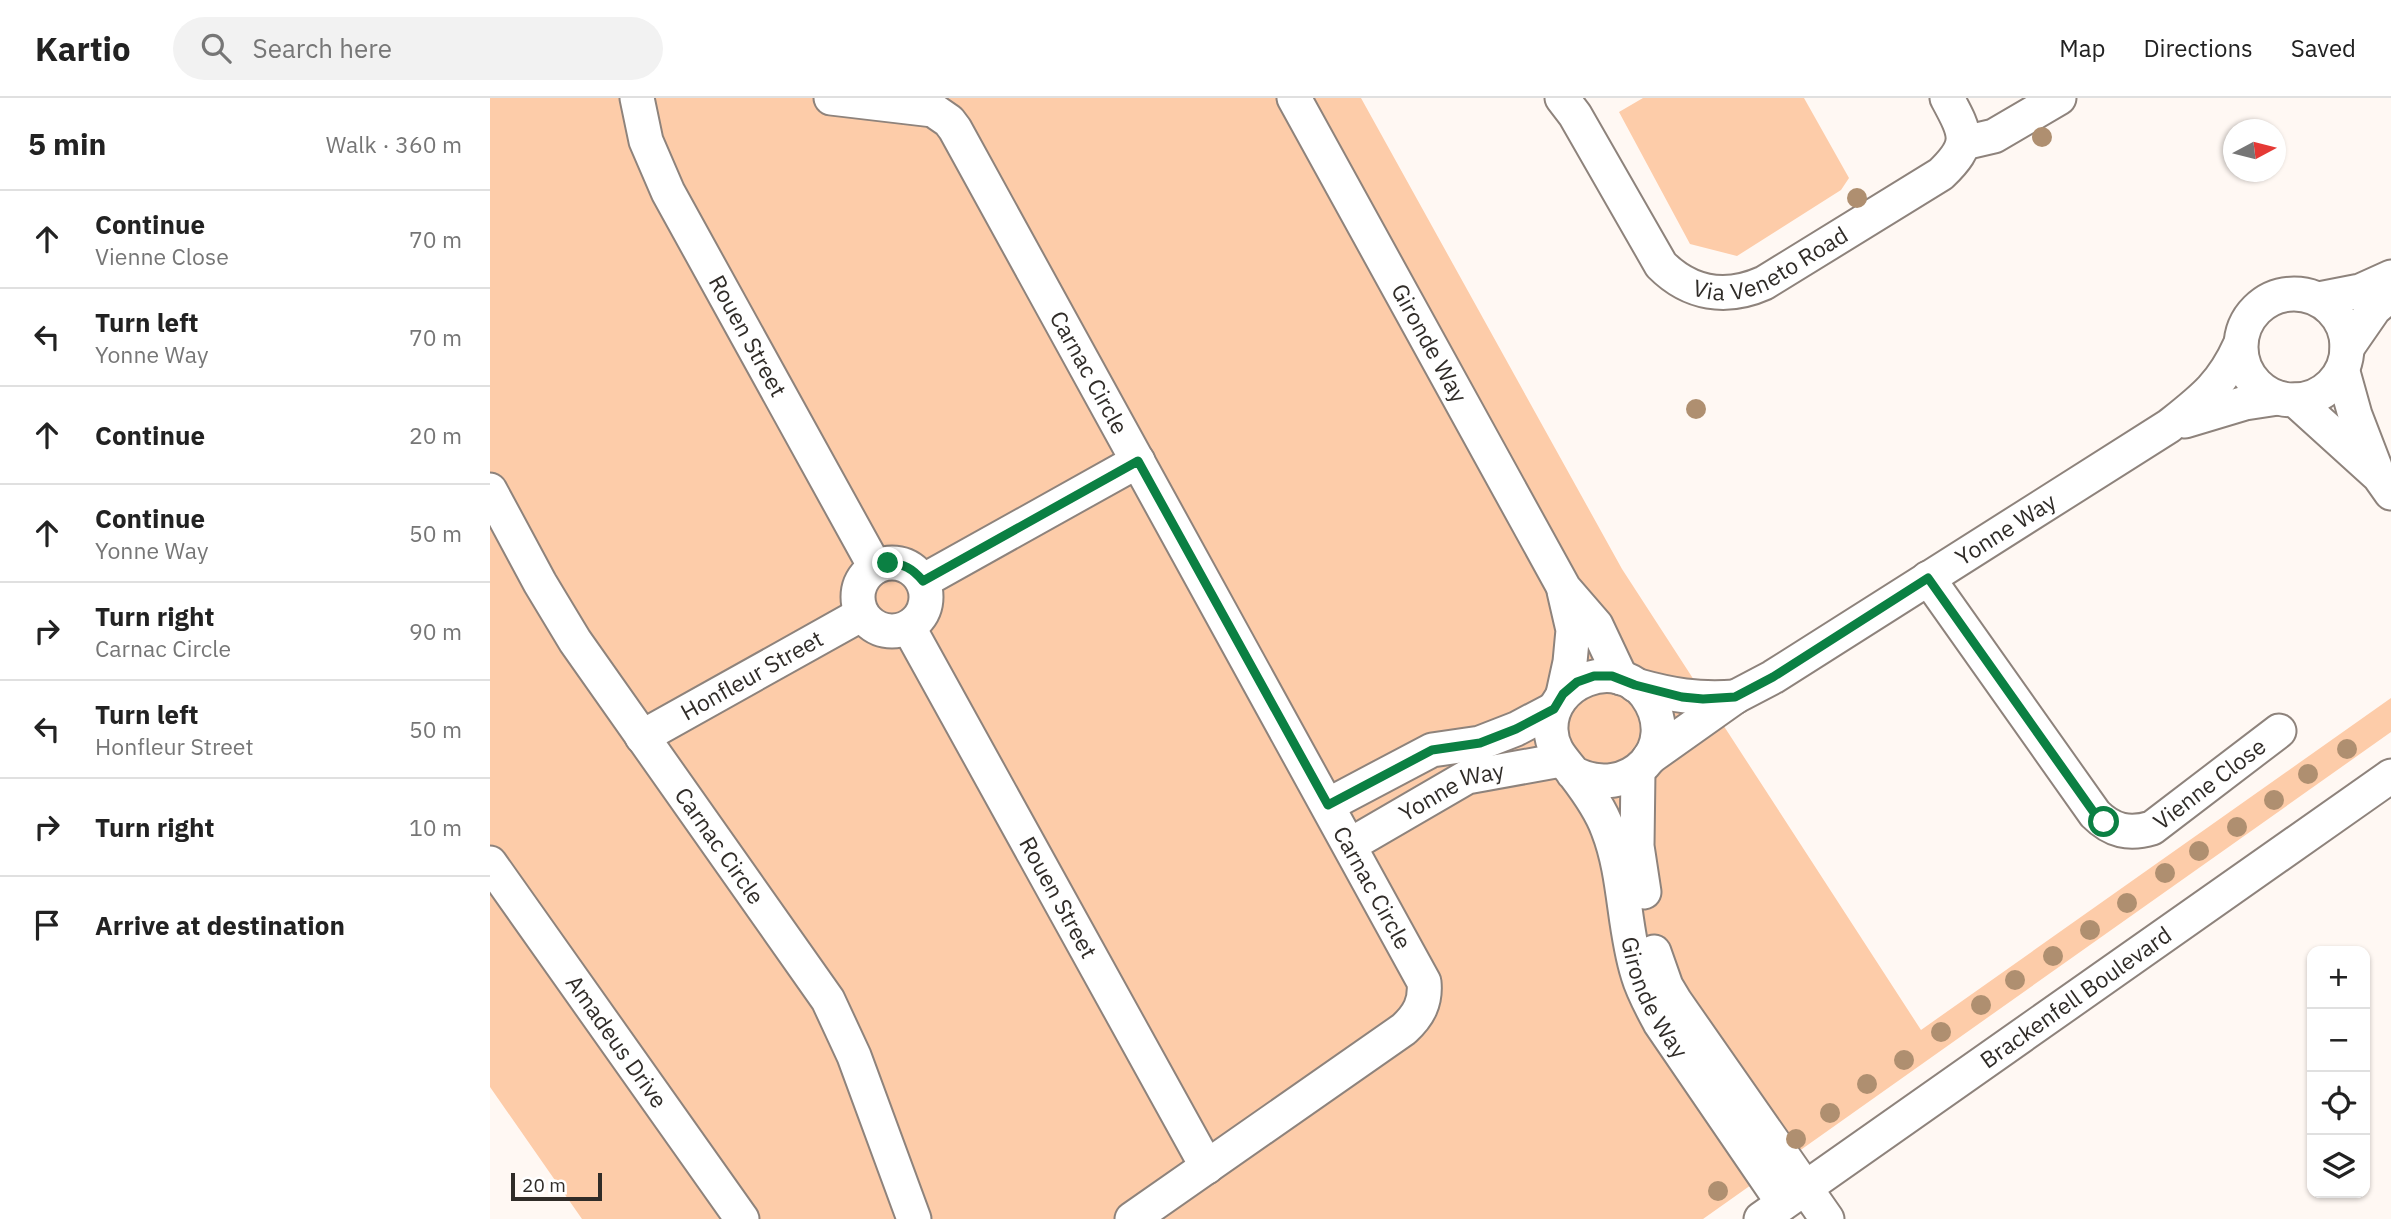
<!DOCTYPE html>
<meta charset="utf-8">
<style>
:root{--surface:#fff;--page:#f2f2f2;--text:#222;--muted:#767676;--line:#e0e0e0}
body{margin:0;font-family:"IBM Plex Sans",sans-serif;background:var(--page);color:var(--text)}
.controls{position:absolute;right:21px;bottom:21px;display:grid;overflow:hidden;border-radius:14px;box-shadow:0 2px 5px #0004}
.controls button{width:63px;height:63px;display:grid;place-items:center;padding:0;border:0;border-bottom:2px solid var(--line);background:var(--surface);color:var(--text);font:35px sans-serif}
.compass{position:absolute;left:1733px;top:21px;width:63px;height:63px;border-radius:50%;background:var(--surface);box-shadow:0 2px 5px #0004;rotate:83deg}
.scale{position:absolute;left:21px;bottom:18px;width:91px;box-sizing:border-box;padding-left:7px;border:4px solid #302c28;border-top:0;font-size:19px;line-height:24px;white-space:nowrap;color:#302c28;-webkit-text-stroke:5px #fff;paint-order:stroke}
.stop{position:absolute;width:21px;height:21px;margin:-16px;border:5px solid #0b8043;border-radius:50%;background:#fff}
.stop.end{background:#0b8043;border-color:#fff;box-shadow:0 2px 7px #0008}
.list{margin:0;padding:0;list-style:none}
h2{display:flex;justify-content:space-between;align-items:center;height:91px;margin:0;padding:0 28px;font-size:30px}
h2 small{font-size:23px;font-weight:400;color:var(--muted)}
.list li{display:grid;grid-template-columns:46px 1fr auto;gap:21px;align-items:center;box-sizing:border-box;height:98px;padding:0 28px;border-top:2px solid var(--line)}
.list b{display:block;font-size:26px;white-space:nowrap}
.list p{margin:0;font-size:23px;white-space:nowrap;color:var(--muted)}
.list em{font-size:23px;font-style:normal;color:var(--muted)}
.icon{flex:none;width:38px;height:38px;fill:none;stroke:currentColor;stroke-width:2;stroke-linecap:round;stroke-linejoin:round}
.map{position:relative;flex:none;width:1901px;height:1121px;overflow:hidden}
header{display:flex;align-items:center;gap:42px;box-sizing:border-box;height:98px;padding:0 35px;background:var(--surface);border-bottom:2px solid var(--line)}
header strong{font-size:33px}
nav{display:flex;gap:38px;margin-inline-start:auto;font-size:24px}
.search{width:490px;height:63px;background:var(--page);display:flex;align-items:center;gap:18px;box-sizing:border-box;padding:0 24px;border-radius:38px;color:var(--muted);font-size:26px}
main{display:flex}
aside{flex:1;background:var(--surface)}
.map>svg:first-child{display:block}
.green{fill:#fdcca9}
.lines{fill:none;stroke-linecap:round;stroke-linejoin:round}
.minor-casing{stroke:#8e837c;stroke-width:37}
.minor{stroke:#fff;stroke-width:33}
.tree{fill:#af8f70}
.route{stroke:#0b8043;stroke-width:9}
.labels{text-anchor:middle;stroke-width:6;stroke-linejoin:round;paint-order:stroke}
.street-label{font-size:23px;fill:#302c28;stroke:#fff}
</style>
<header>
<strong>Kartio</strong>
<div class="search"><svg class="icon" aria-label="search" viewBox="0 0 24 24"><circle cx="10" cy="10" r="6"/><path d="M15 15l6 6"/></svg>Search here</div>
<nav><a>Map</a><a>Directions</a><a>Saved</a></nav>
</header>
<main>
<aside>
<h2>5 min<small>Walk · 360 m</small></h2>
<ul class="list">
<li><svg class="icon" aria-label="ahead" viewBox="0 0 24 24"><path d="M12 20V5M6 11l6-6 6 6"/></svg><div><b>Continue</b><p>Vienne Close</p></div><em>70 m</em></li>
<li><svg class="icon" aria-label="left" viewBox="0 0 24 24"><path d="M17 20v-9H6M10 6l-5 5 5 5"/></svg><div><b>Turn left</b><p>Yonne Way</p></div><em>70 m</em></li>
<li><svg class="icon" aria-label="ahead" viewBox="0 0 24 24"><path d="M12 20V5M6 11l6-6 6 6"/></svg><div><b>Continue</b></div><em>20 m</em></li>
<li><svg class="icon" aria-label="ahead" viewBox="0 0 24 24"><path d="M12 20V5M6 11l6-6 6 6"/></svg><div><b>Continue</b><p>Yonne Way</p></div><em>50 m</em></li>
<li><svg class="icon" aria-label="right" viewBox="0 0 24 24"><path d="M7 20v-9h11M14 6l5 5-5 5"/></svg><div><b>Turn right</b><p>Carnac Circle</p></div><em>90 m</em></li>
<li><svg class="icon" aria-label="left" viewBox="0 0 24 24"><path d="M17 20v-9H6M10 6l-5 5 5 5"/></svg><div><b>Turn left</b><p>Honfleur Street</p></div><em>50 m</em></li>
<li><svg class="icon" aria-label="right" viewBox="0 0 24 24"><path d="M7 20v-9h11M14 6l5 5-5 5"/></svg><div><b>Turn right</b></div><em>10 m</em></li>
<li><svg class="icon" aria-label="arrive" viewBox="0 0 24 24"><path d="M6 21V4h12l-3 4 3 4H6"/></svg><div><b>Arrive at destination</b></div></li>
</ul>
</aside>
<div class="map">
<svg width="1901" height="1121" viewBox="0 0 1901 1121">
<rect width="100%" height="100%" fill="#fff8f3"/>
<path class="green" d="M0,0H871L1132,471L1431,932L1901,600V634L1213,1121H92L0,989Z
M1153,0H1314L1359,80L1351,92L1247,158L1200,146L1129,14Z"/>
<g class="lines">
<defs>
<g id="minor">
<path id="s1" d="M147,0L156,43L178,94L385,469"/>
<path id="s2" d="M341,0L443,12L459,23L465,31L934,884C936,904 929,917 914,931L642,1121"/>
<path id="s3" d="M804,0L1074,490L1106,527L1131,580"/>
<path id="s4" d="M1072,0L1085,17L1171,167C1200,196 1236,202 1274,185L1451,76C1482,46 1477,37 1457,0"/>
<path d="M1474,45L1504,38L1569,0"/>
<circle cx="1804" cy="249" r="53"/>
<path d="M1829,201L1870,193L1901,179"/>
<path d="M1857,250L1884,211L1901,196"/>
<path d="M1853,274L1865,317L1885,369"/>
<path d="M1805,302L1889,378L1901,395"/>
<path d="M1695,323L1755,305L1788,300"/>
<path id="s5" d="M0,392L50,485L85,543L338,902L364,958L424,1121"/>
<circle cx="402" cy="499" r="34"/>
<path id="s6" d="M1438,480L1605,716C1622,733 1639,737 1662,730L1789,633"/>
<path d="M433,483L648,363"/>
<path id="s7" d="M419,530L717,1069"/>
<path d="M1145,587C1181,597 1208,602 1245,599"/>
<path d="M1073,596L1080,564L1083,532L1074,493"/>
<path id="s8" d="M152,639L372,516"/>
<path id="s9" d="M1159,660L1245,599L1283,579L1679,328C1713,301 1732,287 1750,247"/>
<path d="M1148,673L1147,748L1154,794"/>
<path id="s10" d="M1083,675C1139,704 1193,648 1156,597C1126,557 1059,584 1061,632C1062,653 1074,662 1085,677C1098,694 1111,712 1118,732C1136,778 1133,830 1148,877C1153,894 1162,910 1170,925L1293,1105"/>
<path d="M838,707L942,652L990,645L1026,631L1064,611"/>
<path id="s11" d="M860,747L977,679L1071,662"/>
<path id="s12" d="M0,765L252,1121"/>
<path d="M1164,854L1176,888L1185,903L1337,1121"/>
<path id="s13" d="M1271,1121L1901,678"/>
</g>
</defs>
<use href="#minor" class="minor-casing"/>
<use href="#minor" class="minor"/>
</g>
<g class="tree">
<circle cx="1552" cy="39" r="10"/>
<circle cx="1367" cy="100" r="10"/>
<circle cx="1206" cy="311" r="10"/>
<circle cx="1857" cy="651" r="10"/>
<circle cx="1818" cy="676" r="10"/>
<circle cx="1784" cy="702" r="10"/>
<circle cx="1747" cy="729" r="10"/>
<circle cx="1709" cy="753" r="10"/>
<circle cx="1675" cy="775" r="10"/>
<circle cx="1637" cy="805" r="10"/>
<circle cx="1600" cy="832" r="10"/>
<circle cx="1563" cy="858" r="10"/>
<circle cx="1525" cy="882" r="10"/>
<circle cx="1491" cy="907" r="10"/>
<circle cx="1451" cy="934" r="10"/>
<circle cx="1414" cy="962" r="10"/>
<circle cx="1377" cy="986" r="10"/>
<circle cx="1340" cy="1015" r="10"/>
<circle cx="1306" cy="1041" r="10"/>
<circle cx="1228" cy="1093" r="10"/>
</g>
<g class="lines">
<path class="route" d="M398,465C414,466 422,470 433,483L648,363L838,707L942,652L990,645L1026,631L1064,611L1073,596L1087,584L1104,578H1122L1145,587L1192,599L1213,601L1245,599L1283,579L1438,480L1605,716L1614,724"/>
</g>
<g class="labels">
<g class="street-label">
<text dy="8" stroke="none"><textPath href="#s4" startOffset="318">Via Veneto Road</textPath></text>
<text dy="8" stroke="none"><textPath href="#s1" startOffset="264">Rouen Street</textPath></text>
<text dy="8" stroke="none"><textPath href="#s3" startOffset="280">Gironde Way</textPath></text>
<text dy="8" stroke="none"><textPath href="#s2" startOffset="410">Carnac Circle</textPath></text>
<text dy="8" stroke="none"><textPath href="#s9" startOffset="424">Yonne Way</textPath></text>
<text dy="8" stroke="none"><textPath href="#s8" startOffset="126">Honfleur Street</textPath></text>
<text dy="8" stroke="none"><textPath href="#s6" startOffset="424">Vienne Close</textPath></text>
<text dy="8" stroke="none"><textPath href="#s11" startOffset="116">Yonne Way</textPath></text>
<text dy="8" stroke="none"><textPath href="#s5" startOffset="424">Carnac Circle</textPath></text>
<text dy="8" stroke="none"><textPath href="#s2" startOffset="998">Carnac Circle</textPath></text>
<text dy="8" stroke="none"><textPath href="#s7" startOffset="308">Rouen Street</textPath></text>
<text dy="8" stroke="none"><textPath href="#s10" startOffset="576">Gironde Way</textPath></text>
<text dy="8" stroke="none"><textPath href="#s13" startOffset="385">Brackenfell Boulevard</textPath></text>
<text dy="8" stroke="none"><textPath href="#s12" startOffset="219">Amadeus Drive</textPath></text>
</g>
</g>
</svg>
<div class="controls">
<button>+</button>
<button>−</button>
<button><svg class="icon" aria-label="locate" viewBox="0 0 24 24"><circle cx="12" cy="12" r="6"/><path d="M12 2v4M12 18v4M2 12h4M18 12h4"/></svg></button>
<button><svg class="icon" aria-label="layers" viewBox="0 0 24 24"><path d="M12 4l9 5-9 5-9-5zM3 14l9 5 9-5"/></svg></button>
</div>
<svg class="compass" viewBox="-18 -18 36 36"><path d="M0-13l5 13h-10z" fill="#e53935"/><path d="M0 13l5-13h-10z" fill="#767676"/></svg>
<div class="scale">20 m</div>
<div class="stop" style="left:1614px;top:724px"></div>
<div class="stop end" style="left:398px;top:465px"></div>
</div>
</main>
